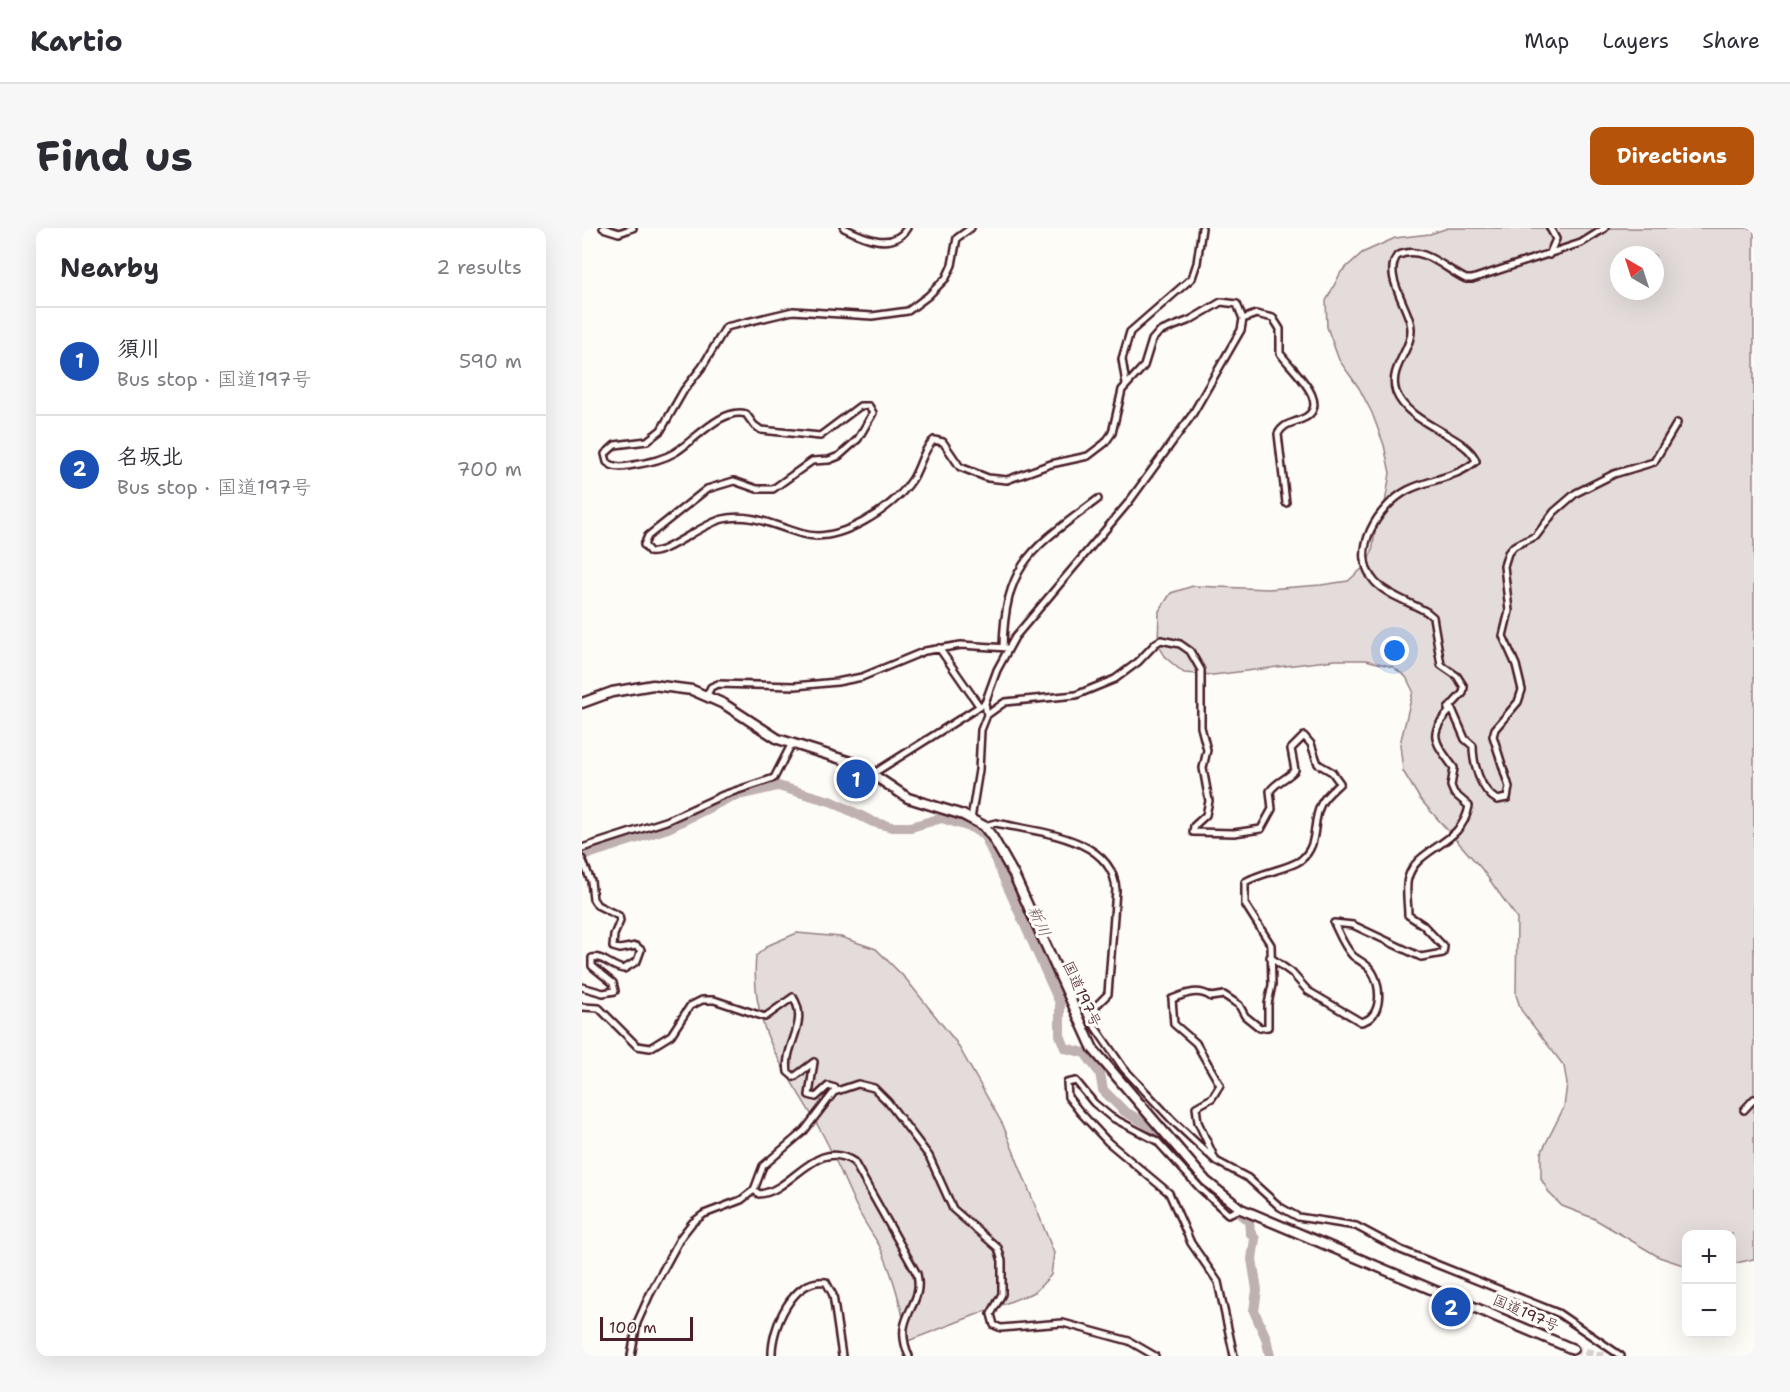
<!DOCTYPE html>
<meta charset="utf-8">
<style>
:root{--surface:#fff;--page:#f7f7f7;--text:#2b2b33;--muted:#7c7c81;--line:#e1e1e2;--accent:#b45309}
body{margin:0;font-family:"Shantell Sans","Klee One",sans-serif;background:var(--page);color:var(--text)}
.controls{position:absolute;right:18px;bottom:18px;display:grid;overflow:hidden;border-radius:12px;box-shadow:0 6px 24px #0002}
.controls button{width:54px;height:54px;display:grid;place-items:center;padding:0;border:0;border-bottom:2px solid var(--line);background:var(--surface);color:var(--text);font:30px sans-serif}
.compass{position:absolute;left:1028px;top:18px;width:54px;height:54px;border-radius:50%;background:var(--surface);box-shadow:0 6px 24px #0002;rotate:321deg}
.scale{position:absolute;left:18px;bottom:15px;width:93px;box-sizing:border-box;padding-left:6px;border:3px solid #4a1f2b;border-top:0;font-size:16px;line-height:21px;white-space:nowrap;color:#4a1f2b;-webkit-text-stroke:4px #fdfcf7;paint-order:stroke}
.you{position:absolute;left:813px;top:423px;width:21px;height:21px;margin:-15px;border:4px solid #fff;border-radius:50%;background:#1a73e8;box-shadow:0 0 0 9px #1a73e833}
.badge{display:grid;place-items:center;width:39px;height:39px;border-radius:50%;background:var(--accent);color:#fff;font-size:20px;font-weight:700}
.pin{position:absolute;translate:-50% -50%;border:3px solid #fff;box-shadow:0 2px 6px #0006}
.list{margin:0;padding:0;list-style:none}
h2{display:flex;justify-content:space-between;align-items:center;height:78px;margin:0;padding:0 24px;font-size:26px}
h2 small{font-size:20px;font-weight:400;color:var(--muted)}
.list li{display:grid;grid-template-columns:39px 1fr auto;gap:18px;align-items:center;box-sizing:border-box;height:108px;padding:0 24px;border-top:2px solid var(--line)}
.list b{display:block;font-size:22px;white-space:nowrap}
.list p{margin:0;font-size:20px;white-space:nowrap;color:var(--muted)}
.list em{font-size:20px;font-style:normal;color:var(--muted)}
.map{position:relative;flex:none;width:1172px;height:1128px;overflow:hidden;border-radius:12px}
header{display:flex;align-items:center;gap:36px;box-sizing:border-box;height:84px;padding:0 30px;background:var(--surface);border-bottom:2px solid var(--line)}
header strong{font-size:28px}
nav{display:flex;gap:33px;margin-inline-start:auto;font-size:21px}
.intro{display:flex;align-items:center;justify-content:space-between;box-sizing:border-box;height:144px;padding:0 36px}
h1{margin:0;font-size:42px}
.button{padding:15px 27px;border-radius:12px;background:var(--accent);color:#fff;font-size:21px;font-weight:700}
main{display:flex;gap:36px;padding:0 36px}
aside{flex:1;background:var(--surface);border-radius:12px;box-shadow:0 6px 24px #0002}
.map>svg:first-child{display:block}
.green{fill:#e3dcda;stroke:#967e82;stroke-width:1.5;fill-rule:evenodd}
.lines{fill:none;stroke-linecap:round;stroke-linejoin:round}
.river{stroke:#c0b1b1;stroke-width:10}
.trunk-tunnel{stroke:#d9d0ce;stroke-width:8;stroke-dasharray:8 4;stroke-linecap:butt}
.minor-casing{stroke:#4a1f2b;stroke-width:10}
.trunk-casing{stroke:#4a1f2b;stroke-width:13}
.minor{stroke:#fdfcf7;stroke-width:5}
.trunk{stroke:#fdfcf7;stroke-width:8}
.labels{text-anchor:middle;stroke-width:6;stroke-linejoin:round;paint-order:stroke}
.street-label{font-size:15px;fill:#4a1f2b;stroke:#fdfcf7}
.water-label{font-size:16px;font-style:italic;fill:#73525a;stroke:#fdfcf7}
</style>
<header>
<strong>Kartio</strong>
<nav><a>Map</a><a>Layers</a><a>Share</a></nav>
</header>
<div class="intro"><h1>Find us</h1><a class="button">Directions</a></div>
<main>
<aside>
<h2>Nearby<small>2 results</small></h2>
<ul class="list">
<li><span class="badge" style="background:#1a4fb4">1</span><div><b>須川</b><p>Bus stop · 国道197号</p></div><em>590 m</em></li>
<li><span class="badge" style="background:#1a4fb4">2</span><div><b>名坂北</b><p>Bus stop · 国道197号</p></div><em>700 m</em></li>
</ul>
</aside>
<div class="map">
<svg width="1172" height="1128" viewBox="0 0 1172 1128">
<rect width="100%" height="100%" fill="#fdfcf7"/>
<filter id="ink" filterUnits="userSpaceOnUse"><feTurbulence type="fractalNoise" baseFrequency=".0167" numOctaves="2"/><feDisplacementMap in="SourceGraphic" scale="12" xChannelSelector="R" yChannelSelector="G"/><feConvolveMatrix kernelMatrix="1 2 1 2 8 2 1 2 1" color-interpolation-filters="sRGB"/></filter>
<g filter="url(#ink)">
<path class="green" d="M866,0H1172V1031L1150,1036V1006H1104V1038L1077,1029L1011,990L980,978L968,966L959,951V925L982,879L985,856L982,838L939,782L934,767L935,690L899,640L838,571L821,543L818,516L831,463L824,449L811,439L784,432H753L631,447L602,445L584,430L576,416L577,383L589,365L611,358L686,361L739,357L766,353L782,339L790,324L794,296L803,275L808,245L802,217L790,185L777,160L757,132L745,99L744,73L759,44L780,25L813,10L848,6ZM1037,27H1073V63H1037Z
M215,705L259,709L294,721L324,751L374,814L421,897L472,1025L469,1047L453,1064L326,1113C320,1081 312,1047 297,1017C290,1005 282,994 276,982C264,957 254,931 241,907C207,844 167,805 174,728L187,717Z"/>
<g class="lines">
<path class="river" d="M0,628L86,600L148,569L196,558L251,574L291,594L310,599H329L360,590L391,600L403,608L478,775V807L483,820L503,825L518,845L521,862L542,883L563,895L622,957L667,993L668,1004L673,1011L670,1031L675,1062L672,1083L684,1110L688,1128"/>
<path class="trunk-tunnel" d="M991,1121L1022,1128"/>
<defs>
<path id="minor" d="M21,0L37,5L51,0
M262,0C282,10 311,23 325,0
M1023,0L999,15L890,51H884C864,42 840,15 815,28C802,47 823,74 828,94C835,119 805,138 814,164C827,198 885,207 894,233C875,250 848,251 826,262C797,277 766,324 793,354C805,367 830,375 845,384L851,389L859,437L875,448L882,459L881,465L866,481H870L883,511L891,518C891,536 898,562 915,572L925,570L927,559L911,508L913,501L936,474L940,462L934,437L921,408L927,383L922,338L926,325L932,318L954,308L972,284L994,265L1032,246L1072,234L1095,195
M967,27L974,11L968,0
M661,91L674,86L691,90L698,101V125C708,140 753,177 720,191C709,196 702,195 696,206L704,275
M544,156L540,131L548,104L610,50L615,35L620,0
M421,419C423,332 453,319 516,271
M357,420L398,479
M125,467L129,459L136,456L213,458L255,454L280,449L343,423L379,417L426,420
M405,487L423,474L494,467L533,451L556,434L574,415L579,412L598,416L608,423L619,442V499L625,522L621,540L627,573L624,587L612,598L611,604L652,605L679,601L690,581L688,563C695,553 705,551 713,542L709,521L722,508L729,516L736,536L750,544L758,555C752,561 743,568 739,576C729,595 738,616 719,632C707,641 680,644 663,654V676L689,717L690,757L686,776V799L678,800L663,788L657,777L642,767L629,769C616,760 603,766 590,771L592,796L614,815L638,857L630,870L614,879L616,894L634,933
M289,547L403,475L415,442L433,409L546,275L610,187L659,102L661,91L655,76L639,74L608,92L577,104L570,112L562,138L540,162L530,205L523,215L506,228L469,236L425,252L406,250L378,239L361,214L352,212C341,221 338,240 330,252C311,281 256,316 221,306C194,299 170,284 141,291C119,296 83,327 68,324L62,317L66,308L125,261L152,253L175,261H191L230,233L247,232L257,228L276,211L291,185L287,178H278L238,208L179,202L172,197L164,186C141,178 110,215 92,225C80,232 65,235 52,237C42,239 33,241 25,234L23,226L33,217L65,213L79,202L102,162L120,139L144,99L211,83L290,88L326,83L346,68L364,50L370,37L375,10L389,0
M389,591L397,542L399,502L405,487L403,475
M402,598L414,595C455,604 531,609 534,662L526,766L514,778L513,799L542,841L591,893L634,933L666,950L698,979L716,989L774,998L819,1022L976,1085L1039,1128
M0,620L84,593L141,567L192,550L209,517
M0,631L9,653L11,671L15,677L37,688L38,693L32,707L31,719L38,721L54,718L59,722L55,733L42,741C30,740 21,727 10,730V738L31,755L33,763L21,765L0,759
M688,729L710,745L726,763L779,794C801,790 800,757 789,742C784,735 777,733 771,728C762,719 757,705 752,695L771,697L839,729L861,725L862,719L841,697L826,687C826,676 823,660 826,650C835,618 880,618 887,578L872,565L869,558L872,540C854,515 843,506 870,481
M0,779L17,780L55,818L68,820L89,807L108,778L120,772H132L183,789L211,769C228,796 201,817 206,844L212,849L232,834L227,867L234,869L246,858L253,860L252,864
M1162,882L1172,871
M172,962L177,966C210,964 234,908 272,934L335,1046C343,1080 309,1086 327,1128
M49,1128L55,1095L68,1066L99,1009L110,995L122,986L159,972L172,962L181,938L222,903L252,864L276,856L292,860L306,874L347,928L371,981L416,1020L420,1033V1066L409,1086L412,1097L419,1100L481,1095L547,1113L573,1128
M190,1128C189,1100 211,1049 244,1054L251,1067L260,1128
M652,1128L636,1054L609,1015L587,965L526,914L498,884L486,869L485,855L494,853L512,875L529,889L575,913L618,960L646,986L659,981"/>
<path id="trunk" d="M0,475L30,464L71,457L110,462L142,476L196,511L275,536L326,570L381,587L402,598L411,610L432,647L511,821L624,953L659,981L991,1121"/>
</defs>
<use href="#minor" class="minor-casing"/>
<use href="#trunk" class="trunk-casing"/>
<use href="#minor" class="minor"/>
<use href="#trunk" class="trunk"/>
</g>
</g>
<g class="labels">
<g class="street-label">
<text transform="translate(500 766) rotate(65)" y="5">国道197号</text>
<text transform="translate(944 1085) rotate(24)" y="5">国道197号</text>
</g>
<g class="water-label">
<text transform="translate(458 693) rotate(66)" y="6">新川</text>
</g>
</g>
</svg>
<div class="controls">
<button>+</button>
<button>−</button>
</div>
<svg class="compass" viewBox="-18 -18 36 36"><path d="M0-13l5 13h-10z" fill="#e53935"/><path d="M0 13l5-13h-10z" fill="#7c7c81"/></svg>
<div class="scale">100 m</div>
<div class="you"></div>
<div class="pin badge" style="left:274px;top:551px;background:#1a4fb4">1</div>
<div class="pin badge" style="left:869px;top:1079px;background:#1a4fb4">2</div>
</div>
</main>
